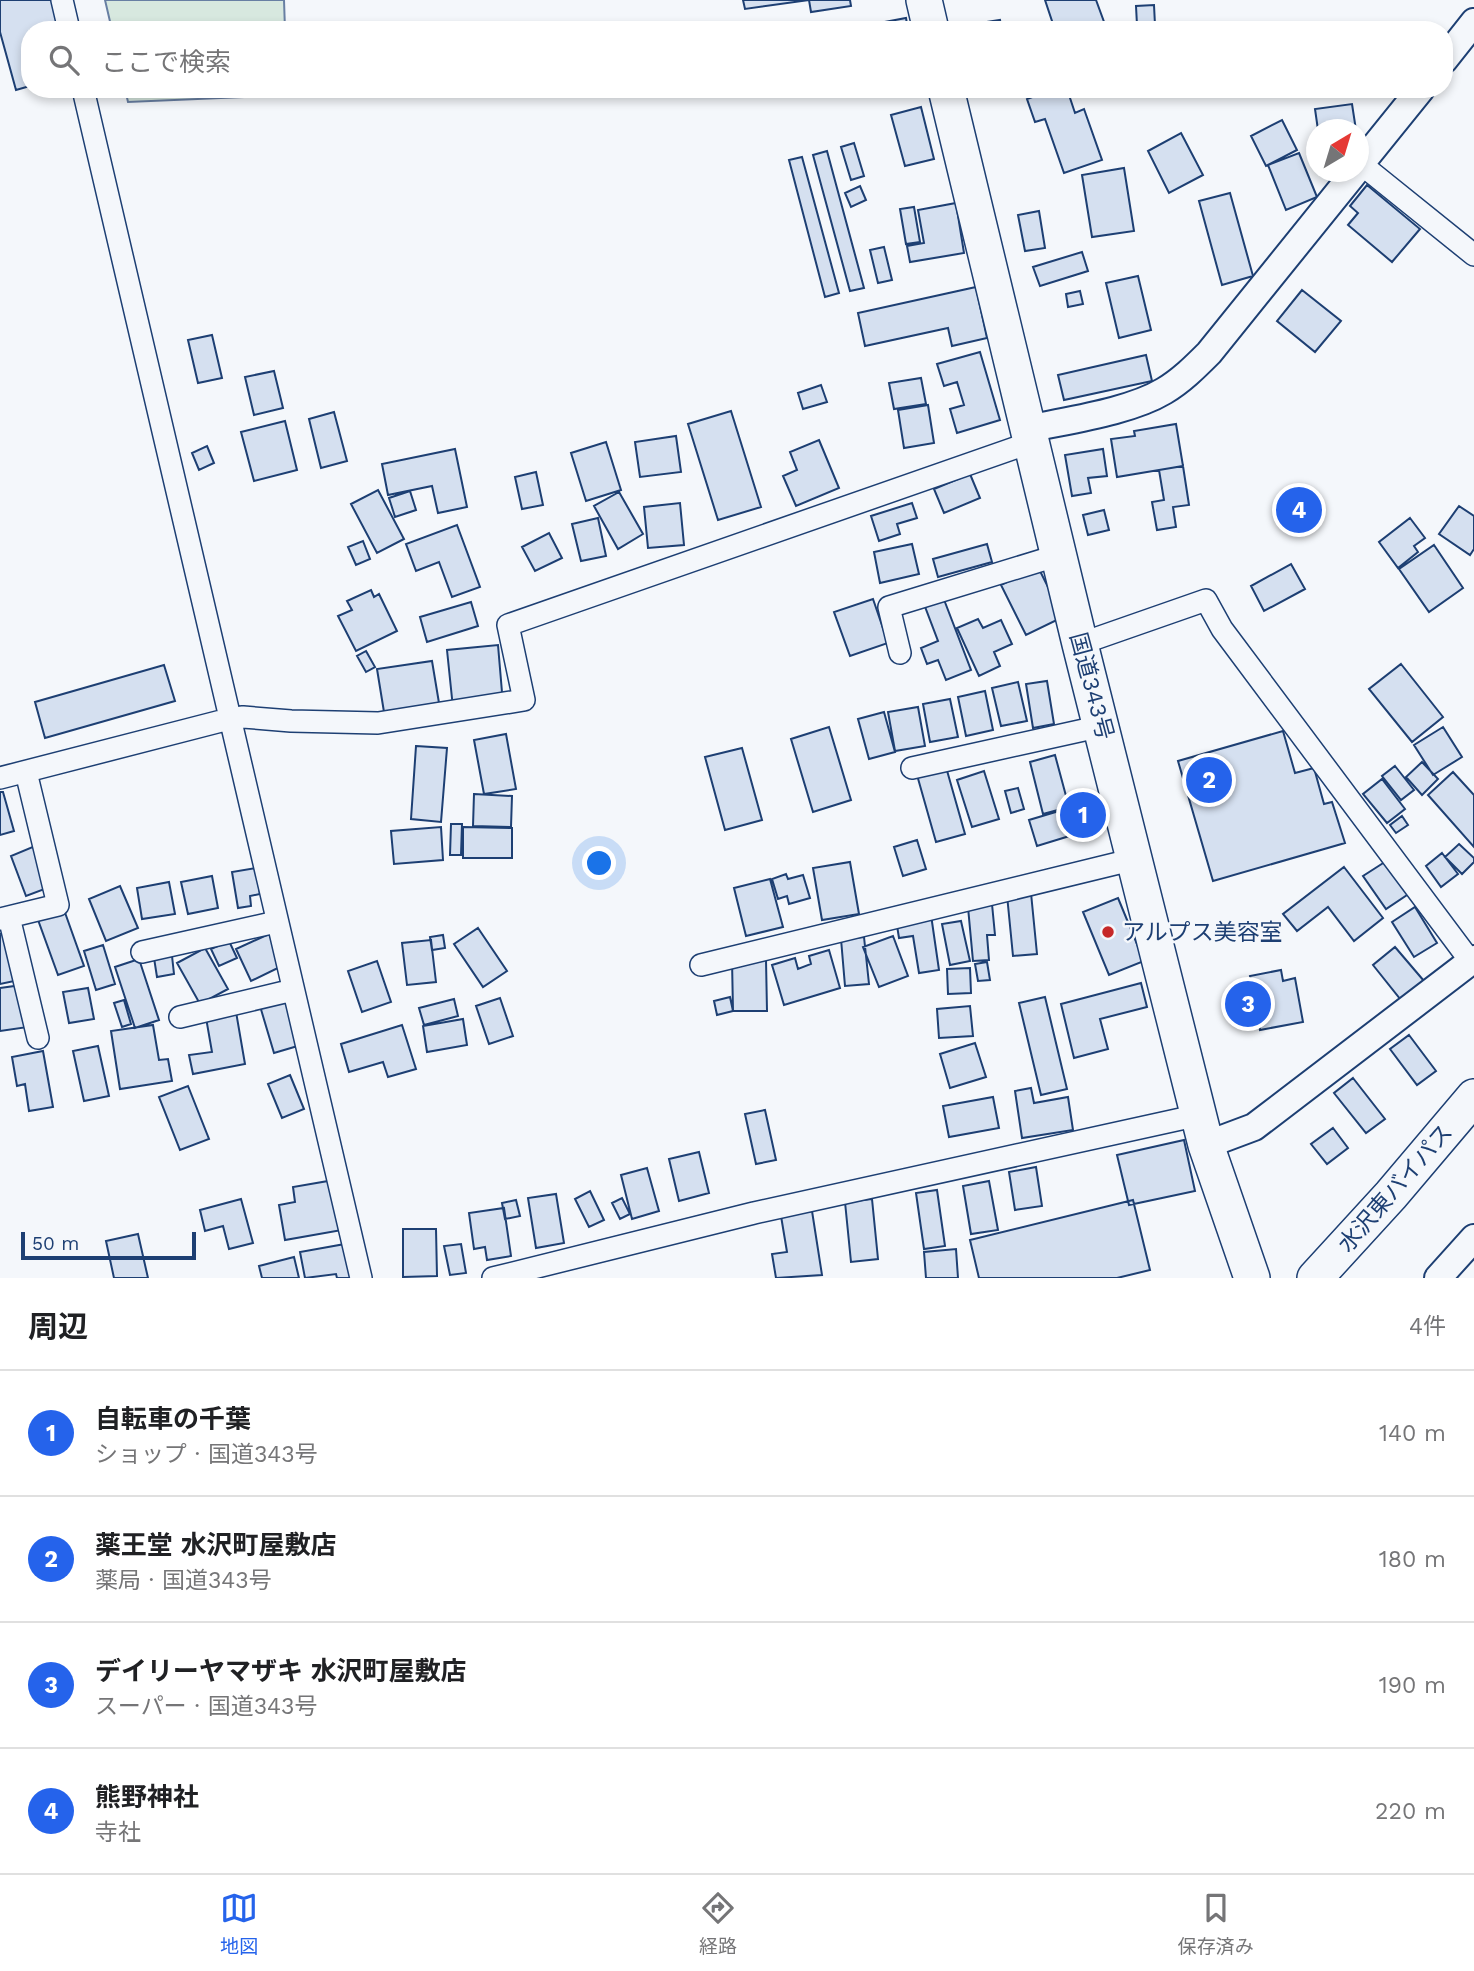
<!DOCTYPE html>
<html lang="ja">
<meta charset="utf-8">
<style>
:root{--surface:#fff;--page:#f2f2f2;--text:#202124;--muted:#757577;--line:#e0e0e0;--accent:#2563eb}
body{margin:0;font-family:"Work Sans","Noto Sans JP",sans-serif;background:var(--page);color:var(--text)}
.compass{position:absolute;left:1306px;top:119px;width:63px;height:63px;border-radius:50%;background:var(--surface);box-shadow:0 4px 10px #0003;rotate:38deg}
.scale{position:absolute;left:21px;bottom:18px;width:175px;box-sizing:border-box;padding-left:7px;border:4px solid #1d3f73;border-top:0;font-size:19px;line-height:24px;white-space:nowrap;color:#1d3f73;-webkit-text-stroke:5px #f4f7fb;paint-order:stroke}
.you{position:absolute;left:600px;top:864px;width:24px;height:24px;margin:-18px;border:5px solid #fff;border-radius:50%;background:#1a73e8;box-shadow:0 0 0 10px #1a73e833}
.badge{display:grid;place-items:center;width:46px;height:46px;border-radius:50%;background:var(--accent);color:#fff;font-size:23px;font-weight:700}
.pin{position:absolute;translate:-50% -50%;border:4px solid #fff;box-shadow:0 2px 7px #0006}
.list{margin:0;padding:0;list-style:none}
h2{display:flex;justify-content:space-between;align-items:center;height:91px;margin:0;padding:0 28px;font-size:30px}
h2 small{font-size:23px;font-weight:400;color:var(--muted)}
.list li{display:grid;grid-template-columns:46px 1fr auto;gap:21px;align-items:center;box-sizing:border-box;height:126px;padding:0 28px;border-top:2px solid var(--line)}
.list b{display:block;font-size:26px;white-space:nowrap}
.list p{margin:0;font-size:23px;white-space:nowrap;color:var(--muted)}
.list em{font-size:23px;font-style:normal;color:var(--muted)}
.icon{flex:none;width:38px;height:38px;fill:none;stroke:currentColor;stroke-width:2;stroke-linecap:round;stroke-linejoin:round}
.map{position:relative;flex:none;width:1474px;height:1278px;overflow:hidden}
.search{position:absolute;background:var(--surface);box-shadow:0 4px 10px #0003;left:21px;right:21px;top:21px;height:77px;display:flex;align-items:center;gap:18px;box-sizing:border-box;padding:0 24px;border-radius:28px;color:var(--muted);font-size:26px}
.sheet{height:595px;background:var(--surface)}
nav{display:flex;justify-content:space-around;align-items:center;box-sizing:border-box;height:98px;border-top:2px solid var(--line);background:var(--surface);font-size:19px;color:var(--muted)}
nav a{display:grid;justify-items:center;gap:4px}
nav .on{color:var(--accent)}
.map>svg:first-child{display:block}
.green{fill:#d7e8df;stroke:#687fa3;stroke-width:2}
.building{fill:#d5e0f0;stroke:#1d3f73;stroke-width:2}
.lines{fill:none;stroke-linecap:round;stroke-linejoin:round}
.minor-casing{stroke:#1d3f73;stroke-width:24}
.tertiary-casing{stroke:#1d3f73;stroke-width:30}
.trunk-casing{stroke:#1d3f73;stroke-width:38}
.minor{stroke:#f4f7fb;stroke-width:21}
.tertiary{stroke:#f4f7fb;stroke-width:26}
.trunk{stroke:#f4f7fb;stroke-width:35}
.poi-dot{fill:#c62828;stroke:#f4f7fb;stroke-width:2.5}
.labels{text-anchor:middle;stroke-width:5;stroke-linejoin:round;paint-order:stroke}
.street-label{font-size:23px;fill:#1d3f73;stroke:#f4f7fb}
.poi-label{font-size:23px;fill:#1d3f73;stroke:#f4f7fb;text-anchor:start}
</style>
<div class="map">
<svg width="1474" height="1278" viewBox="0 0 1474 1278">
<rect width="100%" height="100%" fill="#f4f7fb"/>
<path class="green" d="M105,0H284L285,30H112Z
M125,89H289V95L128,102Z"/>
<path class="building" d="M0,0H54L62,30H30V86L16,90L0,32Z
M743,0H809L745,9Z
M809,0H850L851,6L811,12Z
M1045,0H1096L1107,30H1055Z
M1154,5L1155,25H1137L1136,6Z
M906,18L908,30H863V26Z
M1000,20L1002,30H968L967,25Z
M1054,89H1067L1075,113L1084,109L1102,160L1064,173L1045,119L1035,122L1027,99Z
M1352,104L1356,130H1318L1315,109Z
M921,107L934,159L905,166L891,115Z
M1282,120L1297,150L1266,166L1251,136Z
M1181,133L1203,175L1169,193L1148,151Z
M854,143L864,176L851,180L841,147Z
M827,151L864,288L850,291L813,155Z
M1299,153L1317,197L1286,210L1268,165Z
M802,157L839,293L825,297L789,160Z
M1124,168L1134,231L1092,237L1082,175Z
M1367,185L1420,229L1392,262L1348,225L1358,213L1350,206Z
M860,186L866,200L851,207L845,193Z
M1230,193L1253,276L1222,285L1199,201Z
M956,203L964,253L910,262L907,246L924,243L918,210Z
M914,207L920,242L906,244L900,209Z
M1039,211L1045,248L1025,251L1018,215Z
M884,247L892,280L878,283L870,250Z
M1082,252L1088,271L1040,286L1033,267Z
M1138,276L1151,330L1119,338L1106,283Z
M976,287L987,338L952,346L948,328L865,346L858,313Z
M1302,290L1341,321L1315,352L1277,321Z
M1080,291L1083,304L1068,307L1066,294Z
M212,335L222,378L198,383L188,340Z
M980,352L1000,420L957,433L950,409L964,405L957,382L944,386L937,364Z
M1146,355L1152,381L1064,400L1058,375Z
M274,371L283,408L254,415L245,377Z
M921,378L926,404L894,409L889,383Z
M821,385L827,402L803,409L798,393Z
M928,405L934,443L904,448L898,410Z
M731,411L761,507L718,520L688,424Z
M334,412L347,461L321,468L309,419Z
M285,421L297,470L254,481L241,432Z
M1176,424L1183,466L1117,477L1111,439L1135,436L1134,431Z
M676,436L681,472L640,477L635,442Z
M819,440L839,488L796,506L783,476L797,470L790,452Z
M606,442L621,490L586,501L571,453Z
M207,446L214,463L199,470L192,453Z
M455,449L467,507L438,513L432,486L388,495L382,464Z
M1103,449L1107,476L1088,478L1091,493L1072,496L1065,455Z
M1183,466L1189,505L1173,507L1176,527L1157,530L1152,502L1164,500L1159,470Z
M536,472L543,505L522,509L515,477Z
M970,474L980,498L944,513L934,489Z
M378,490L404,539L377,553L351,504Z
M410,491L416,510L395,517L389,498Z
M619,492L643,534L618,549L594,506Z
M680,503L684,545L648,548L644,507Z
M912,503L917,518L897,524L900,534L879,541L871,516Z
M1459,506L1474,516V549L1470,555L1439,534Z
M1104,510L1109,530L1088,535L1083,515Z
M598,518L606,556L581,561L572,524Z
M1410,518L1425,538L1414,546L1418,552L1398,568L1379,542Z
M457,525L480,587L452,597L439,562L416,571L406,544Z
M549,533L562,558L535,571L522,547Z
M363,541L370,559L356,565L348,547Z
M912,544L919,574L880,583L874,552Z
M987,544L992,562L938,577L933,559Z
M1434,545L1463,588L1429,612L1399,569Z
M1291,564L1305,589L1264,611L1251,586Z
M1038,567L1063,617L1026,635L1001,585Z
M371,590L374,597L379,594L397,631L356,651L338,616L352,610L347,601Z
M943,597L971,670L946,680L938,660L927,664L921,648L938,641L924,604Z
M873,599L888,643L850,656L834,612Z
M471,602L478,626L427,642L420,617Z
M978,619L983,628L1001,620L1012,644L994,652L1000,666L979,676L957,628Z
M498,645L503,704L453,708L447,650Z
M366,651L375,667L366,672L357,656Z
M432,661L439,703L384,712L377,669Z
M1401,664L1443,717L1412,742L1369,689Z
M164,665L175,701L45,738L35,702Z
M1047,681L1054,724L1033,728L1026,684Z
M1018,682L1027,721L1001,726L992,688Z
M985,691L993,730L966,736L958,697Z
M950,699L958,737L930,742L923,704Z
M918,707L925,746L895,751L888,712Z
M884,712L895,752L869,759L858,719Z
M829,727L851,800L813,812L791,739Z
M1443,727L1462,757L1433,775L1414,745Z
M1283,731L1295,773L1314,768L1324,804L1332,802L1345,843L1213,881L1178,761Z
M506,734L516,789L484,794L474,740Z
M416,746L447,748L441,822L411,819Z
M742,748L762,820L725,830L705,757Z
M1055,755L1069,807L1043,814L1030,762Z
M1422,762L1438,779L1422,795L1406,777Z
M1395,766L1414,790L1401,800L1382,776Z
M946,767L965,834L936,842L917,775Z
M984,771L999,819L972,827L957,780Z
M1453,772L1474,795V847L1428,795Z
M1382,779L1405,809L1387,823L1363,794Z
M1018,788L1024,809L1011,813L1005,791Z
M0,792H3L14,831L0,835Z
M474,794L512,796L511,827L473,826Z
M1069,808L1076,834L1037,846L1029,820Z
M1402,816L1408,825L1396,833L1390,825Z
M451,824H462L461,855H450Z
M441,827L443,860L394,864L391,831Z
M463,827L512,828V858H463Z
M917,840L926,869L903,876L894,847Z
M1459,844L1474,858V862L1462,874L1445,857Z
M35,846L50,887L26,896L11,856Z
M1442,853L1458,874L1441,887L1426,866Z
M1391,858L1413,891L1386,909L1363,876Z
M850,862L859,914L822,920L813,868Z
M1344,867L1383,918L1354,941L1328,907L1297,931L1283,914Z
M256,868L260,894L250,896L251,906L238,908L232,872Z
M786,874L788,879L803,875L810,898L789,904L787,896L778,899L772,879Z
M212,876L218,908L188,914L181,882Z
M770,879L783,927L746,936L734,888Z
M169,882L175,914L142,919L137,888Z
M120,886L138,928L106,941L89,899Z
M1031,893L1037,954L1013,956L1007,895Z
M1118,898L1144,961L1109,975L1083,912Z
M992,904L995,935H987L989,960L973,961L968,907Z
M63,907L84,966L58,975L37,917Z
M1415,907L1437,943L1414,957L1392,922Z
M930,908L939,970L919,973L913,936L899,938L895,913Z
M961,921L970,961L950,965L942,924Z
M478,928L507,971L483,987L454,944Z
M9,932L19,980L0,984V934Z
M269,934L284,965L251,981L236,949Z
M443,935L445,948L432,950L430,937Z
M893,936L908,976L879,987L863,947Z
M864,937L869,984L845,986L841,939Z
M431,940L436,982L407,985L402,943Z
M229,941L237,958L219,966L211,949Z
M103,945L115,984L96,990L84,951Z
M1395,947L1424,981L1401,1000L1373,965Z
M205,948L228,989L200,1004L177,963Z
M829,950L840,988L784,1005L772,965L795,958L798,969L811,964L809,956Z
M172,956L174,974L157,977L154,958Z
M139,959L159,1020L135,1028L115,967Z
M732,960H766L767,1011H733Z
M377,961L391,1002L362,1012L348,971Z
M987,962L990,980L978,981L975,964Z
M970,968L971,993L948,994L947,969Z
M1281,970L1283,981L1295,978L1303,1022L1260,1030L1250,976Z
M1141,983L1147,1007L1100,1019L1108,1049L1074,1058L1061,1004Z
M22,985L28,1027L0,1031V988Z
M88,988L94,1019L69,1023L63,992Z
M730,997L733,1011L717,1015L714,1001Z
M1045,997L1067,1089L1041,1095L1019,1003Z
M286,998L301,1045L274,1053L260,1006Z
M500,998L513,1036L489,1044L476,1006Z
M454,999L458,1016L424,1025L419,1008Z
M124,1000L131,1024L122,1027L114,1003Z
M235,1006L245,1064L193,1074L189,1055L212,1052L205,1012Z
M970,1006L973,1036L939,1038L937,1009Z
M463,1019L467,1045L427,1052L423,1026Z
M153,1025L159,1060L168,1059L172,1081L120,1089L111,1031Z
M402,1025L416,1069L388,1077L383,1062L349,1072L341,1044Z
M1409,1035L1436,1071L1417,1085L1390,1049Z
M975,1043L986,1077L950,1088L940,1054Z
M98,1046L109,1096L84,1101L73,1051Z
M43,1051L53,1107L29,1111L25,1084L17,1086L12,1057Z
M290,1075L304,1109L282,1118L268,1084Z
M1353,1078L1385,1119L1366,1133L1334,1093Z
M188,1086L209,1139L180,1150L159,1097Z
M1031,1088L1034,1103L1068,1097L1073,1130L1022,1138L1015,1091Z
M993,1097L999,1128L949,1137L943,1106Z
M765,1110L776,1160L756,1164L745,1114Z
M1333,1128L1348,1148L1327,1164L1311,1144Z
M1184,1140L1195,1191L1129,1205L1117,1155Z
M699,1152L709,1193L679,1201L669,1159Z
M1036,1167L1042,1206L1015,1210L1009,1172Z
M647,1168L659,1211L632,1219L621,1175Z
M334,1180L342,1230L285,1240L279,1205L295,1202L293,1187Z
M989,1181L998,1230L971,1234L963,1186Z
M937,1190L945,1246L924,1249L916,1193Z
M590,1191L604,1220L589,1227L575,1199Z
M556,1194L564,1243L536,1248L528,1198Z
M622,1198L630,1214L620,1219L612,1203Z
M241,1199L253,1243L229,1249L223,1226L205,1231L200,1210Z
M872,1199L878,1259L851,1262L845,1202Z
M516,1200L520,1216L505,1219L502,1203Z
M1133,1200L1150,1270L1117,1278H979L970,1240Z
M504,1208L511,1256L487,1260L485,1247L474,1249L469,1213Z
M812,1211L822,1275L776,1278L772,1254L787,1252L781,1216Z
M403,1229H436L437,1276L403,1277Z
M138,1234L148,1278H114L106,1241Z
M345,1244L351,1278H337L336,1274L305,1278L300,1252Z
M461,1244L466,1273L450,1275L444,1246Z
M956,1249L958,1278H926L924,1252Z
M294,1257L299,1278H262L259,1266Z"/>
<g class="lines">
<defs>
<path id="minor" d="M62,0L69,30
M83,89L361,1278
M1361,164L1474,255
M1080,644L1206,600L1222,629L1471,962
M900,653L889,607L1059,555
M912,768L1102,726
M0,778L229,719L243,717L291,721L378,723L524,700L508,625L1032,442
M9,917L38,1038
M0,919L58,905L26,772
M142,952L276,922
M701,965L1135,859
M180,1017L293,990
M493,1278L754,1213L1199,1115"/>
<path id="tertiary" d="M1444,60L1474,22
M1358,167L1421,89
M1028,429C1068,420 1129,412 1164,391C1181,381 1195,367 1209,353L1355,172
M1206,1145L1254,1127L1474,959
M1438,1278L1474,1238"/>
<path id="trunk" d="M924,0L931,30
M946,89L1080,644L1206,1145L1252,1278
M1315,1278L1391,1195L1474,1097"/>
</defs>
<use href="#minor" class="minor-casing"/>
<use href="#tertiary" class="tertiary-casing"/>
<use href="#trunk" class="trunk-casing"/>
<use href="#minor" class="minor"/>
<use href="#tertiary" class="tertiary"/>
<use href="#trunk" class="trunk"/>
</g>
<circle class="poi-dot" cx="1108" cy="932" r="7"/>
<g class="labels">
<g class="street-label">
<text transform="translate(1092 686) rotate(75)" y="8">国道343号</text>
<text transform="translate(1395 1188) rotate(-49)" y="8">水沢東バイパス</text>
</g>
<g class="poi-label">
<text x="1122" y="940">アルプス美容室</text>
</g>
</g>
</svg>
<svg class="compass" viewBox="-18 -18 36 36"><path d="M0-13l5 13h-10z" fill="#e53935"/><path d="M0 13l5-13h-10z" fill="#757577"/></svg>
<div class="scale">50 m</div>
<div class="you"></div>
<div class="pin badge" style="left:1083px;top:815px">1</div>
<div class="pin badge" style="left:1209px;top:780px">2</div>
<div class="pin badge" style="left:1248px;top:1004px">3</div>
<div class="pin badge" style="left:1299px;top:510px">4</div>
<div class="search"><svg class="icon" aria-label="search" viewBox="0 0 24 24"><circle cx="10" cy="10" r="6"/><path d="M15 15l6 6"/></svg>ここで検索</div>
</div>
<section class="sheet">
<h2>周辺<small>4件</small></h2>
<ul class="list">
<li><span class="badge">1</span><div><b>自転車の千葉</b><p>ショップ · 国道343号</p></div><em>140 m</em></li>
<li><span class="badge">2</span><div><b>薬王堂 水沢町屋敷店</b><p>薬局 · 国道343号</p></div><em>180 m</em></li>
<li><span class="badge">3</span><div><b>デイリーヤマザキ 水沢町屋敷店</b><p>スーパー · 国道343号</p></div><em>190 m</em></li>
<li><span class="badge">4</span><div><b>熊野神社</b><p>寺社</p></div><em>220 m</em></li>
</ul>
</section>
<nav>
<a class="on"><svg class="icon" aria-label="map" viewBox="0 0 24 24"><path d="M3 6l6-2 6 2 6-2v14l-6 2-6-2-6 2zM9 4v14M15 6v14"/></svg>地図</a>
<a><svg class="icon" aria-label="directions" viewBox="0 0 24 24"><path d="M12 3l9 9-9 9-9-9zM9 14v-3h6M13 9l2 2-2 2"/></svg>経路</a>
<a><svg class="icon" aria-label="saved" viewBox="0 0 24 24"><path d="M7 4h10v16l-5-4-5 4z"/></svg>保存済み</a>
</nav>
